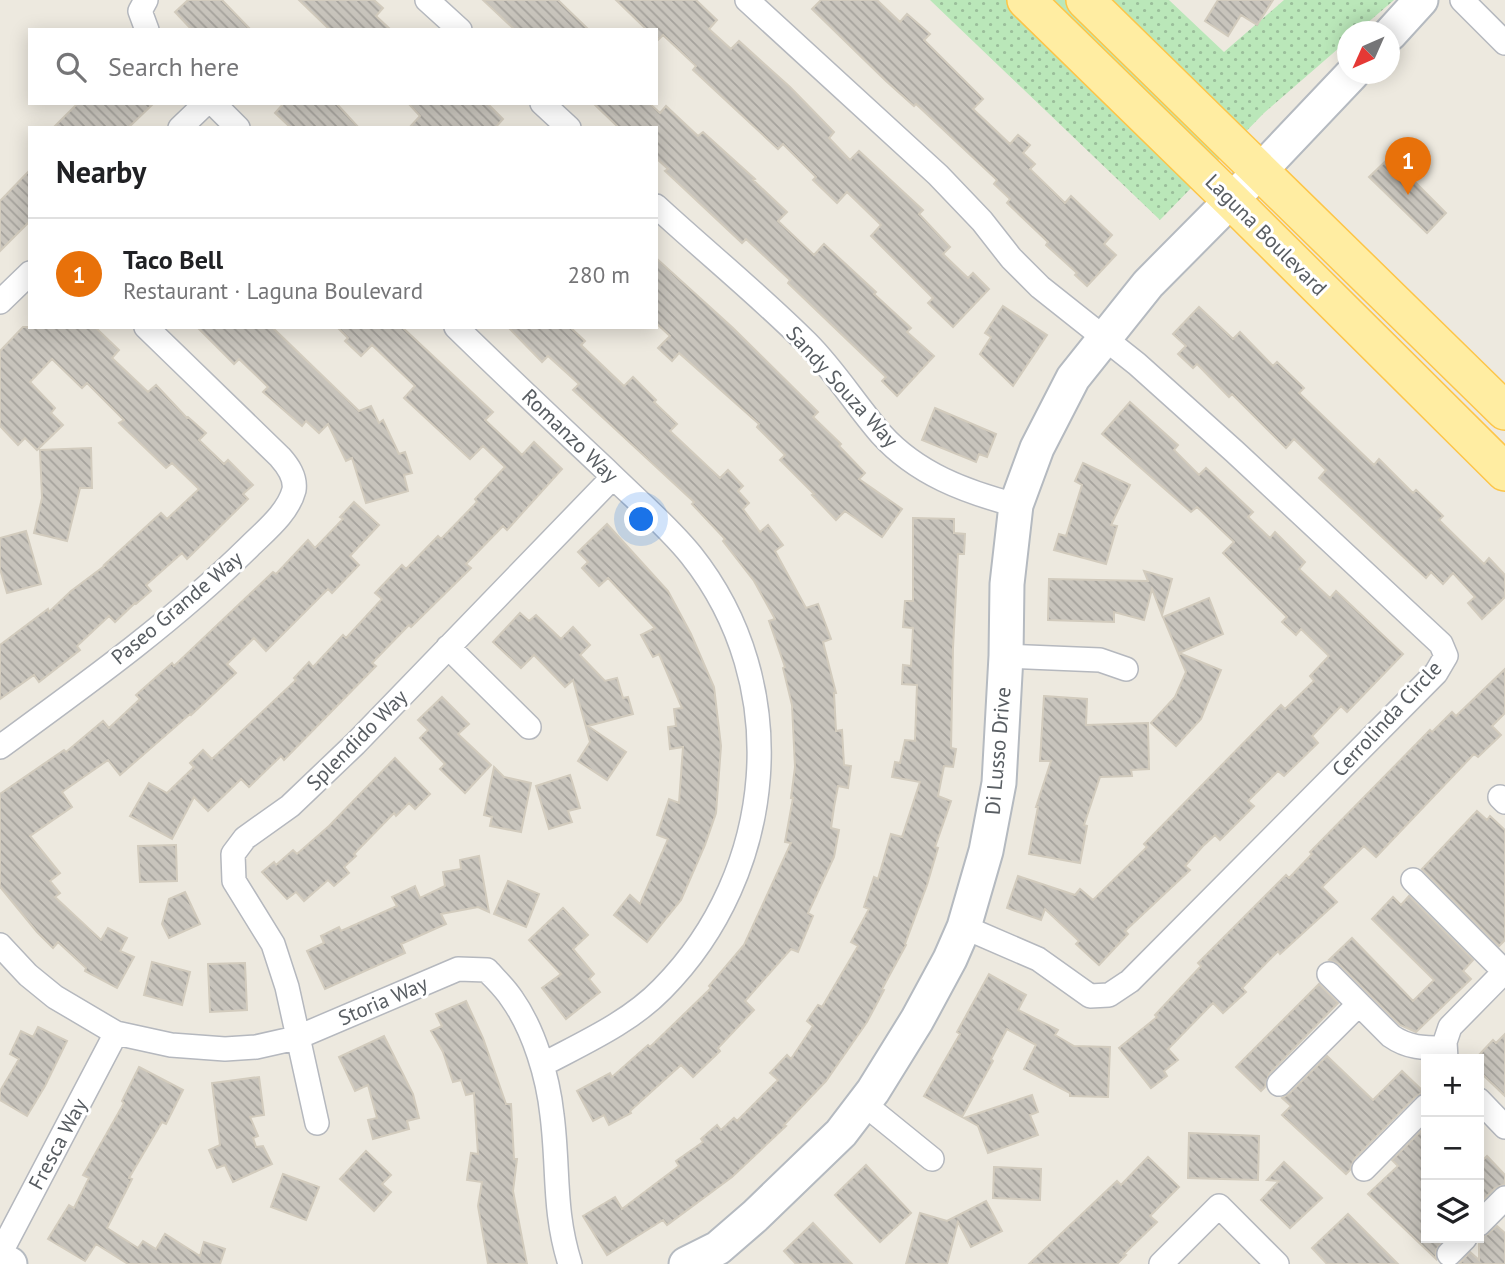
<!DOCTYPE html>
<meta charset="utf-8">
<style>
:root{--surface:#fff;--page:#f2f2f2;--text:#202124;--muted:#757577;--line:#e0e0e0;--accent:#db2777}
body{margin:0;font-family:"PT Sans",sans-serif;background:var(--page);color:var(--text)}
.controls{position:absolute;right:21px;bottom:21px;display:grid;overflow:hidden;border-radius:0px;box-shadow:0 4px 18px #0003}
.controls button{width:63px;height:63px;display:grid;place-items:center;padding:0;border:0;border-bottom:2px solid var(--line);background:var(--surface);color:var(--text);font:35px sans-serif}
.compass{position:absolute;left:1337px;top:21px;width:63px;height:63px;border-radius:50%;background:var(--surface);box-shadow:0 4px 18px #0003;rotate:225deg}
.you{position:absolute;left:642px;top:520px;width:24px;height:24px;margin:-18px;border:5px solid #fff;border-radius:50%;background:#1a73e8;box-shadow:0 0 0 10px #1a73e833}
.badge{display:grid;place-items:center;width:46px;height:46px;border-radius:50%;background:var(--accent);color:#fff;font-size:23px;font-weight:700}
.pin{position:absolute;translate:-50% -58px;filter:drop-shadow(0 2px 4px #0008)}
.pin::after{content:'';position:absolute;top:37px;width:24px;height:21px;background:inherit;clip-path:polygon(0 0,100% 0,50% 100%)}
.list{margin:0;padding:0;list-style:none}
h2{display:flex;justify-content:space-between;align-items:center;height:91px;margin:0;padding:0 28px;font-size:30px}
h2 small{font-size:23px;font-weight:400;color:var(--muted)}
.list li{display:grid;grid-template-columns:46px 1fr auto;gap:21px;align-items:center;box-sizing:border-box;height:112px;padding:0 28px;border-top:2px solid var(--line)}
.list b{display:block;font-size:26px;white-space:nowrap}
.list p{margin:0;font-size:23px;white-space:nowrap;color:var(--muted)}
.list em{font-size:23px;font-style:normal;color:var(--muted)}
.icon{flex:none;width:38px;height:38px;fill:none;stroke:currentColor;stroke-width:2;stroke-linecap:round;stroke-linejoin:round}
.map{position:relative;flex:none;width:1505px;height:1264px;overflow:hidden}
.search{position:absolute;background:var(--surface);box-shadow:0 4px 18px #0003;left:28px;top:28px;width:630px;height:77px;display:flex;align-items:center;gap:18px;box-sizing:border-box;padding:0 24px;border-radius:0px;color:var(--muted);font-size:26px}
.panel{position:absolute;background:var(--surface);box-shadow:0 4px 18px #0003;left:28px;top:126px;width:630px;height:203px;border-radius:0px}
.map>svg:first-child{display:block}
.grass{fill:url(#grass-dots)}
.building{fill:url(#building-back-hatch);stroke:#d2cbbd;stroke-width:2}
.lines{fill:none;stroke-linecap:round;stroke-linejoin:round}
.street-casing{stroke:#b5b8be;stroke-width:26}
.secondary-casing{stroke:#b5bac0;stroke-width:37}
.primary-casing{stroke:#fdc548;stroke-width:40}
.street{stroke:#fff;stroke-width:23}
.secondary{stroke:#fff;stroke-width:33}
.primary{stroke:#ffeda2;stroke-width:37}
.labels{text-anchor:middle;stroke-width:6;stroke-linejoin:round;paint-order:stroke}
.street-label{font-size:21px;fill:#585d62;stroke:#fff}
</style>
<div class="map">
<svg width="1505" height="1264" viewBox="0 0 1505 1264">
<defs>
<pattern id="grass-dots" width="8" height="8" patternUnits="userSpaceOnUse" patternTransform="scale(1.75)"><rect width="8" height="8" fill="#bae7b9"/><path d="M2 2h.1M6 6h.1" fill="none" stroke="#9abe9a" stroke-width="1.8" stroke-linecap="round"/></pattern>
<pattern id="building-back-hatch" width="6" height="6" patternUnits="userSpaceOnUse" patternTransform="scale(1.75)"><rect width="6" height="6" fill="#c8c4bc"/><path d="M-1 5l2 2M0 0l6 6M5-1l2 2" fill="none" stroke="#a5a29c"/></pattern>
</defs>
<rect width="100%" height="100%" fill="#ede9df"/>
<path class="grass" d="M930,0H1169L1224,52L1284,0H1394L1358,31L1348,32L1347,41L1264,113L1160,220Z"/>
<path class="building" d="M188,0H222L251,30H192L175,12Z
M299,0H374L383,8L376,16L391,30H330Z
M483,0H558L589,30H515Z
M616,0H696L717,20L709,29L731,49L739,41L790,87L834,132L829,138L850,160L859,151L923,210L919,214L950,247L943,254L968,278L973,273L989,289L953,327L928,303L933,298L871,236L881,225L847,192L837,203L813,180L816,177L783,144L778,149L693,70L696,66L663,35L658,40L656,30H647Z
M821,0H877L900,22L907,14L930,34L924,40L983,99L973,109L1010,144L1018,135L1030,145L1023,153L1035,164L1030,169L1065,203L1071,196L1112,235L1104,244L1116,255L1087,286L1075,275L1077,273L1046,245L1048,242L1007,203L1010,199L994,184L997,180L916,104L914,106L886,81L812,9Z
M1218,0H1273L1257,25L1241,15L1228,36L1205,21Z
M78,103H154L128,128H53Z
M284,103H336L359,128H291L275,113Z
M408,103H487L503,119L495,128H409L420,116Z
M593,103H649L660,113L666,106L698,136L703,132L755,179L753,180L787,212L778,221L814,255L824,244L876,292L874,294L911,328L907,332L934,356L897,396L882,381L886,377L788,283L790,280L746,239L742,243L665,171L668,169L656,158V128H619Z
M1390,157L1446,213L1427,233L1369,177Z
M30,170V221L0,251V201Z
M656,258L733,328L818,412L813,417L841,444L839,446L865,473L859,479L902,509L882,537L845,511L836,520L812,495L814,494L780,460L785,455L757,427L759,424L679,353L672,361L658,348L670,336L656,323Z
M1003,306L1047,335L1013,386L980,354L991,337L985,333Z
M1199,307L1233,339L1240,332L1273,366L1277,362L1304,388L1299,393L1374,465L1379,459L1413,493L1416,490L1443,516L1439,520L1484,564L1489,558L1505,575V597L1482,619L1468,603L1475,597L1453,573L1443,584L1431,572L1426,578L1319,478L1326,470L1294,439L1286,448L1232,394L1229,397L1197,364L1193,368L1178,354L1186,346L1173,334Z
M23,327H95L119,350L112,358L148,392L156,385L187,418L188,417L206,433L199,440L224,464L228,460L253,485L243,494L248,499L187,559L182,553L146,585L151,591L136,604L135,603L115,622L109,616L77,646L80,650L39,682L34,675L0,699V645L48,609L49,612L71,591L107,564L103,566L161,513L167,519L199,489L172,463L166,468L119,423L124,420L87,383L82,388L52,359L30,382L55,408L51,413L63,425L37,450L25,438L18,445L0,426V351Z
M197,327H272L359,411L371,406L379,423L383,420L399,454L405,452L412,473L404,475L408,491L366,503L352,458L346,461L328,424L319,433L306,421L302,426L263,392L268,387L239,359L234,364Z
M337,327H402L493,412L485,420L516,449L522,455L534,442L562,469L507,530L503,526L466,564L471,568L411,627L409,625L372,663L376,666L284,760L281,756L249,787L241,779L208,811L194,797L172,839L130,816L149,783L167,793L194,767L190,763L203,750L212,759L296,680L294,678L309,662L313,667L343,635L346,638L382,599L375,593L402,565L406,569L438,536L441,539L477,502L475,499L505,467L483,446L470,459L404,398L415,386L372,345L361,356L345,341L348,338Z
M508,327H570L585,341L581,345L624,386L633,377L656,400L654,402L677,424L670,431L720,478L728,470L743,486L738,491L749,503L743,509L760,532L768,525L783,545L775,551L806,608L818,604L831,639L823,642L836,693H834L836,731L842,730L844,765L851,766L848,788L838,786L834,807L831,828L839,830L834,857L808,913L813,916L798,952L791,949L745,1001L754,1010L718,1048L720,1051L693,1077L681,1065L630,1111L631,1113L609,1125L604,1115L593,1121L577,1091L610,1073L612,1077L648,1045L650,1047L711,988L709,986L744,945L791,843L785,842L793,798H791L795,767L792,705L783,668L785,667L769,621L775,619L754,581L723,541L725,539L692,504L694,502L573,390L579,384L548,356L542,362Z
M1130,402L1178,445L1174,450L1199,475L1206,468L1253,512L1248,517L1270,538L1275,532L1305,562L1299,569L1330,598L1336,591L1403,654L1347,712L1341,706L1312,736L1318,743L1284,776L1278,771L1248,801L1254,806L1220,840L1215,835L1203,846L1185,866L1190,870L1125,931L1128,934L1099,965L1076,944L1079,941L1045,909L1041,920L1007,908L1018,876L1075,895L1080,889L1093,900L1147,847L1144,844L1266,720L1281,705L1285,709L1314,681L1310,676L1329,656L1301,629L1296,635L1282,622L1287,617L1223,553L1234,542L1197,507L1191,512L1102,434Z
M935,408L996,434L987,457L979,454L976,462L922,440Z
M91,448L92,488H80L67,541L34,533L42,498L40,450Z
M1083,463L1130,485L1111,525L1117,526L1106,564L1054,550L1059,534L1066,536L1082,485L1075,481Z
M354,502L379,525L350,556L359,565L332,593L328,589L266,651L254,638L227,664L236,673L191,715L190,714L120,775L108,760L62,792L72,807L30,836L60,873L50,881L60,893L55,897L101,940L108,928L127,938L120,951L134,957L117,988L85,971L86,968L58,942L53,948L37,932L0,887V794L64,750L66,752L103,721L109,728L140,699L136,695L172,663L174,666L273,572L276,574L308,540L315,548L343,519L340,517Z
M913,518L954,519V533L965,534L964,554H958L953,648L951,748L956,749L953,767L944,766L938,796L951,801L935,847L938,848L927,885L905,944L906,945L882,989L884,990L867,1022L826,1081L784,1125L786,1126L732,1177L667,1225L663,1220L607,1255L583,1216L615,1197L622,1209L679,1166L676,1161L703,1142L701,1139L717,1125L721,1130L734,1118L737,1121L778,1080L770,1073L787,1055L791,1059L813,1026L807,1021L818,1005L822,1007L858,946L851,942L869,909L864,907L874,877L878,879L891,834L902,837L920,782L892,777L895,762L900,763L905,740L915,741L917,685L902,684L903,665L911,666L913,628L903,627L905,601H913Z
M607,524L668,591L691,634L714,687L721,746L716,813L705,845L681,900L647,942L614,915L630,895L640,904L668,839L657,835L669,799L679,803L683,747L670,749L668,727L676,726L674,709L682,708L659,654L653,657L641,635L655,628L608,578L599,586L582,568L588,562L578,552Z
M26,531L41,584L7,593L0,569V538Z
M1144,571L1172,579L1162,615L1152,589L1144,620L1114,612V622L1048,620L1049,579L1148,581Z
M1209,598L1223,634L1179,653L1221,670L1201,719L1176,746L1151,723L1175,697L1186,672L1163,617Z
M520,613L529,621L536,615L561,639L573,627L590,645L580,655L605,681L617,678L623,698L628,697L633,714L588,726L626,752L607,780L578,761L590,742L573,680L565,687L534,655L521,668L493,642Z
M1505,669V713L1492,726L1501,735L1478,757L1474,754L1376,857L1364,846L1322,887L1337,902L1280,954L1278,951L1242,988L1246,992L1223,1013L1213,1003L1168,1049L1178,1060L1164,1071L1167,1076L1151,1088L1119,1048L1157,1017L1155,1015L1201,966L1198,963L1286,875L1289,878L1312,854L1310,852L1430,730L1432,732L1452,712L1456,716Z
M1044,696L1087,699L1086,725L1148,723L1149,769L1131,770L1132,776L1100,777L1084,825L1087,826L1080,863L1029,854L1038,807H1036L1051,761H1040Z
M442,697L469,724L458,734L491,765L465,793L440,769L445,764L420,738L428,730L418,720Z
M395,758L430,794L415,809L409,803L396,816L394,813L354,854L356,856L344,867L349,873L334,886L328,880L304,901L296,892L287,899L262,872L274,862L276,865L293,850L297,854L329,826Z
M494,767L504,777L531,783L521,832L490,826L492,817L484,815Z
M570,775L580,808L568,811L572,822L549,829L536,786Z
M1477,811L1487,820L1490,816L1505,830V940L1499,946L1422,869Z
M176,845L177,881L140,882L138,846Z
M479,856L489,912L478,907L441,914L446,924L401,944L405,953L325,989L307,951L324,943L321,936L339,927L341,931L397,906L392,897L415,886L420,898L445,886L443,872L461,869L460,860Z
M508,881L539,894L526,927L494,914Z
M185,892L200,924L169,938L162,924L169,899Z
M1409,896L1473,960L1463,971L1471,979L1416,1032L1400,1025L1339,964L1329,960L1352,938L1413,1001L1434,980L1372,919L1393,897L1401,905Z
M563,908L588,935L573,949L594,974L589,979L600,992L566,1019L542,988L561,974L529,940Z
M152,962L190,972L182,1005L144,995Z
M245,963L247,1010L210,1012L208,964Z
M989,974L1026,995L1018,1010L1058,1030L1055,1035L1074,1046L1110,1047L1108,1097L1070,1096V1093L1024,1069L1036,1045L1007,1029L991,1059L993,1061L962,1117L924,1096L960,1034L957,1032Z
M1319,984L1338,1003L1269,1074L1265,1087L1261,1091L1236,1067Z
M466,1001L483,1038L506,1104H511L514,1159H517L513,1191L527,1264H488L478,1206L482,1182L467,1180L471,1153L478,1154L474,1093L466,1095L461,1080L453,1082L443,1052L431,1031L442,1026L436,1014Z
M38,1027L67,1041L45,1086L27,1116L0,1100V1091L19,1059L10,1054L21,1031L33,1037Z
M1505,1034V1096L1479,1071V1055L1493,1040L1496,1043Z
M384,1036L413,1094L419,1118L407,1121L409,1129L373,1139L368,1120L377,1118L368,1085L355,1091L339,1057Z
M1327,1056L1373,1100L1402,1071L1424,1092L1416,1096L1354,1159L1350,1170L1346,1174L1282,1115L1291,1106L1282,1098L1289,1094Z
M139,1067L183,1090L166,1124L162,1122L129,1178L132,1179L107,1228L138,1248L143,1241L156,1249L165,1234L200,1256L204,1242L225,1249L220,1264H128L96,1244L85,1261L48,1239L69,1205L74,1208L89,1178L83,1175L124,1103L122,1101Z
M259,1077L264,1115L250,1117L258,1136L253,1138L256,1147L263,1146L272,1164L233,1182L225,1165L217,1168L209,1150L220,1145L212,1083Z
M1032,1095L1038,1112L1030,1115L1038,1135L988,1153L978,1126L964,1118Z
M1426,1126V1238H1445L1436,1250V1259L1368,1194L1398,1166L1392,1160Z
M1189,1133L1259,1136L1258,1180L1188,1178Z
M366,1151L391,1175L382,1184L391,1192L374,1211L340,1179Z
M1487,1156L1505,1175V1184L1495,1188L1479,1204V1164Z
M1148,1157L1179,1187L1150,1216L1157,1222L1124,1254L1126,1255L1117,1264H1029L1117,1181L1121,1185Z
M1284,1162L1322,1198L1290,1228L1261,1200L1279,1181L1267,1180Z
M866,1165L911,1213L880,1242L835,1195Z
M994,1167L1041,1169L1040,1200L993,1198Z
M283,1174L319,1187L306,1220L271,1207Z
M986,1201L1002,1231L971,1247L958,1222L947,1264H906L920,1213L947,1221Z
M1348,1214L1398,1264H1327L1312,1248Z
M813,1223L852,1264H796L784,1251Z
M1497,1226L1505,1233V1264H1459L1470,1252L1479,1260V1238L1488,1234Z"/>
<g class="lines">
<defs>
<path id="street" d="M146,0L140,11L147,30
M427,0L460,30
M747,0L938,175L982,221L1011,258L1040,287L1137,364L1235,452L1441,644L1446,656L1436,673L1130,981L1109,995L1090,996L1038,959L964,927
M1462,0L1505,43
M213,103L238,128
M542,103L569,128
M180,128L206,103
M656,206C706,252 759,295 807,343C835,371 855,404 881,434C917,474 966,492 1016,505
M0,302L30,273
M456,327C505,375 555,422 605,469C633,497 666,524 691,555C794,684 777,873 662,989C629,1023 583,1043 542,1065
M448,647L529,727
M1006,656L1100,660L1126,669
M0,747C85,685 173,622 249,547C265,531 288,513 294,490C296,477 288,466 280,457L146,327
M1500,797L1505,802
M1413,880L1505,972
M0,945L28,975L55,997L116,1033L171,1045L225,1049L256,1047L296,1038L458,969L487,970C495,979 505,988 512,999C534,1030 548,1077 552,1115C559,1169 553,1210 570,1264
M1329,974L1391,1036C1408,1048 1424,1048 1444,1048
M1446,1059L1445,1042L1450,1027L1505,971
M1279,1084L1359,1004
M1479,1100L1505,1127
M863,1103L932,1159
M317,1123L287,987L273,944L234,881L233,854L245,838L290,806L355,744L613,477
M1364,1169L1426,1106
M1479,1224L1505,1198
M0,1254L116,1033
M1449,1254L1465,1238
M1161,1264L1219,1206L1277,1264"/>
<path id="secondary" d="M1390,34L1421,0
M0,1259L10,1264
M686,1264L718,1248L755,1216L841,1133L873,1091L917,1020L950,959L964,927L986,851L999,783L1006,656L1007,584L1016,505L1037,448L1073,378L1148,284L1260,171L1352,74"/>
<path id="primary" d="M1026,0L1231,200L1505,472
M1085,0L1505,411"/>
</defs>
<use href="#street" class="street-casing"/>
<use href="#secondary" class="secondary-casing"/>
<use href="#primary" class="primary-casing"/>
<use href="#street" class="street"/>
<use href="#secondary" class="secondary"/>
<use href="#primary" class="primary"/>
</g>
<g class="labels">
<g class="street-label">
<text transform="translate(1266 235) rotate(45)" y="7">Laguna Boulevard</text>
<text transform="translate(842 387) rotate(48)" y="7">Sandy Souza Way</text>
<text transform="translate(570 436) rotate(44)" y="7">Romanzo Way</text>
<text transform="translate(177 608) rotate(-40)" y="7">Paseo Grande Way</text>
<text transform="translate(1387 719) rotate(-47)" y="7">Cerrolinda Circle</text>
<text transform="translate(357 740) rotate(-45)" y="7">Splendido Way</text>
<text transform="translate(998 751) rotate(-85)" y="7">Di Lusso Drive</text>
<text transform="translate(383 1001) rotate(-23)" y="7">Storia Way</text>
<text transform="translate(58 1144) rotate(-62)" y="7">Fresca Way</text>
</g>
</g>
</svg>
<div class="controls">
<button>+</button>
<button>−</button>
<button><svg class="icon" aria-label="layers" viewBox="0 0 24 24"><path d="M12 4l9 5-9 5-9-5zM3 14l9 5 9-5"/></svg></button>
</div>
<svg class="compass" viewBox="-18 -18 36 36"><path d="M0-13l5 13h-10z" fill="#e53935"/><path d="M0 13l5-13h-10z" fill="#757577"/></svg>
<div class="you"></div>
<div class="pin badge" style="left:1408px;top:195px;background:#e8710a">1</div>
<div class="search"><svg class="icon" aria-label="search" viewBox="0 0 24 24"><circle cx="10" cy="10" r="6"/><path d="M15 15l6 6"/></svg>Search here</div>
<section class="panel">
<h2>Nearby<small></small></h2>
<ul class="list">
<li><span class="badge" style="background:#e8710a">1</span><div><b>Taco Bell</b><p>Restaurant · Laguna Boulevard</p></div><em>280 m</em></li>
</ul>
</section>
</div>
